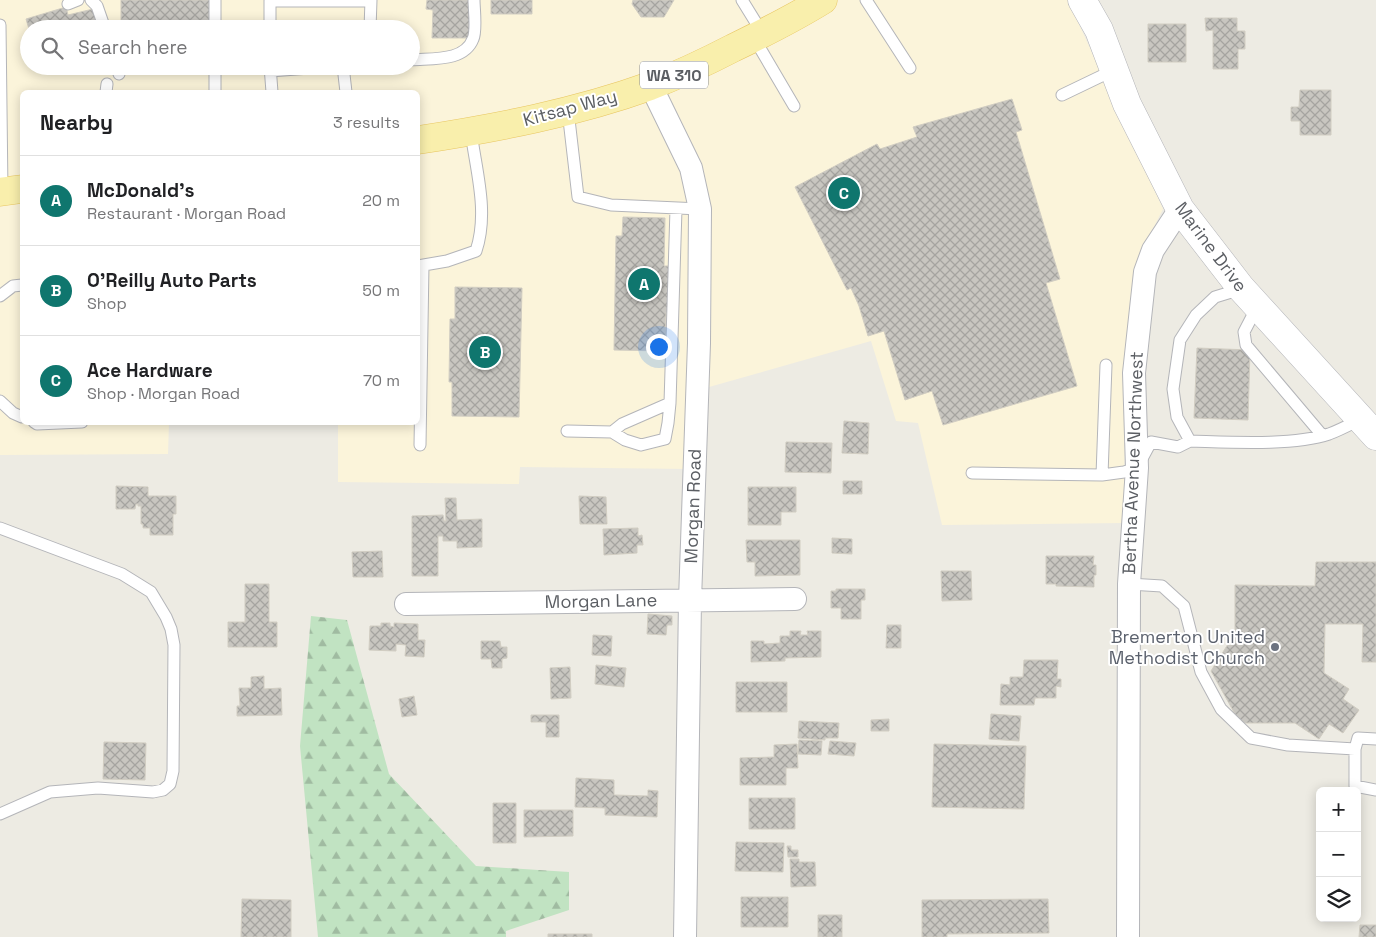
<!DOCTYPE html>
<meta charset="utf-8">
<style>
:root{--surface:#fff;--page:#f2f2f2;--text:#202124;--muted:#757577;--line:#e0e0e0;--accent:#0f766e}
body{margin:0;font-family:"Space Grotesk",sans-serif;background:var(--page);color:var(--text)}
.controls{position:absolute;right:15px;bottom:15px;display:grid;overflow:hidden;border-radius:8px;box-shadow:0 2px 12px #0003}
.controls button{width:45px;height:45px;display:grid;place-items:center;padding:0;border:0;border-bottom:1px solid var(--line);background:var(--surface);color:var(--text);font:25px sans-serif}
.you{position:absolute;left:658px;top:346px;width:18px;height:18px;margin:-12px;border:4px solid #fff;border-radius:50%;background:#1a73e8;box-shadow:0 0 0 8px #1a73e833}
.badge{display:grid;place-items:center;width:32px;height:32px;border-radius:50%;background:var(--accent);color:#fff;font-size:16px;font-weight:700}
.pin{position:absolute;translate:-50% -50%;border:2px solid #fff;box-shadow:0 1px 5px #0006}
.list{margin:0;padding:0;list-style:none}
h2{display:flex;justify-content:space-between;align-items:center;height:65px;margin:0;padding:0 20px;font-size:21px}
h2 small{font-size:16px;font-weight:400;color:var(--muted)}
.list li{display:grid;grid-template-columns:32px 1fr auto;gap:15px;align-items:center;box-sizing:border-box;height:90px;padding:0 20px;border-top:1px solid var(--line)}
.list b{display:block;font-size:19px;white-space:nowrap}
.list p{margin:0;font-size:16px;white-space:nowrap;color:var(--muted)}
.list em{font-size:16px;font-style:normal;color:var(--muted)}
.icon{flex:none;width:28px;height:28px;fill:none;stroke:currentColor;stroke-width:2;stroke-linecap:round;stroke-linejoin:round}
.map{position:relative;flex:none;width:1376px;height:937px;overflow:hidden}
.search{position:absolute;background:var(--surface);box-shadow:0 2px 12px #0003;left:20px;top:20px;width:400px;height:55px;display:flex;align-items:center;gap:12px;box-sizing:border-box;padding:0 18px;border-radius:28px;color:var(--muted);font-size:19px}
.panel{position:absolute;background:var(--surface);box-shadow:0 2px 12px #0003;left:20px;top:90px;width:400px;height:335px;border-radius:8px}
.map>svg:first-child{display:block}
.commercial{fill:#fbf4da;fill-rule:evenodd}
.forest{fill:url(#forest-firs)}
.building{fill:url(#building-cross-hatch);stroke:#d1cdc2}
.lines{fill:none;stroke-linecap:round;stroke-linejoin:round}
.service-casing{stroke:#b4b5b9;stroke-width:13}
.minor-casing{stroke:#b4b5b9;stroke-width:24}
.tertiary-casing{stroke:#b4b5b9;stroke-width:29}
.primary-casing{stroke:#e8c661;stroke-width:29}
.service{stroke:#fff;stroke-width:11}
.minor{stroke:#fff;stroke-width:22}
.tertiary{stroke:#fff;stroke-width:28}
.primary{stroke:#f9efac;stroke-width:28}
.worship-dot{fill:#6b7280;stroke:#fff;stroke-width:2}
.labels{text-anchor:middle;stroke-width:4;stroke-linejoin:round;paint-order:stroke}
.shield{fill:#fff;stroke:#8c8e92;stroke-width:1}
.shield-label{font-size:16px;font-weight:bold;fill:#5b5e63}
.street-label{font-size:18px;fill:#5b5e63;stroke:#fff}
.worship-label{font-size:18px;fill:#5b616d;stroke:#fff;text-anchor:end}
</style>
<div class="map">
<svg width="1376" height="937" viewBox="0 0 1376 937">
<defs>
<pattern id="forest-firs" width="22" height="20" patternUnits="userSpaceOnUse" patternTransform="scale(1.25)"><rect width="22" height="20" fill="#c1e3c2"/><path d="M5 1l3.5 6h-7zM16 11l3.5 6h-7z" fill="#a0bba1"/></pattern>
<pattern id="building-cross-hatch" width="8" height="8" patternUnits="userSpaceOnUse" patternTransform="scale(1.25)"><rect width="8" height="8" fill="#c8c6c0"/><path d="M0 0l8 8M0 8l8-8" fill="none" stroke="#a5a4a0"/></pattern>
</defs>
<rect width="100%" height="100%" fill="#edebe3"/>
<path class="commercial" d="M0,0H808L677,66L554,106L418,131V92H22V178L0,180ZM29,29H411V66H29Z
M829,0H1068L1163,209L1138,258L1125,389L1124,523L942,525L918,423L896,421L871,341L702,389L705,208L657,88Z
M648,92L694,193L689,469L520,467L519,484L338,482V423L418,422V152Z
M22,196V422L169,423L168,454L0,455V198Z"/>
<path class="forest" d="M311,616L347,620L389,774L476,866L569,872V910L506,931V937H318L300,746Z"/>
<path class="building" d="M121,0H214L213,29L121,28Z
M427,0H472L471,38H432L433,10L426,9Z
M491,0H532V14H491Z
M633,0H674L664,17H641L632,4Z
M66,7L68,15L93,9L99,29H29L26,19Z
M1205,18H1237V31H1245V49H1238V69H1213V30L1206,31Z
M1148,24H1186V62H1148Z
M1300,90H1331V135H1300V121H1291V107H1299Z
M1012,99L1022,130L1016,132L1060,279L1046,283L1077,386L943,425L932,391L905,400L884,331L868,336L859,306L851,288L847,290L795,187L877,144L880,149L917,137L913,127Z
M623,217L665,218L664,266H673L672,313L666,312L665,351L614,350L616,236H622Z
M455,287L522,288L519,417L452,416V382H449L450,319H455Z
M1197,348L1250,350L1248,420L1194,418Z
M844,421L869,423L868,454L842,453Z
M786,442L832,443L831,473L785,472Z
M843,481H862V494H843Z
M116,486L148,487V496H176V514H173V535H150V528H143V524H141V506H138V504H136L135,509H116Z
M748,487H796V512H781V525H748Z
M579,496L606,497L607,524H580Z
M445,498H456L457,520L482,519V547L457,548V541H443V536H438V576H412V516L443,515L444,521H446Z
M638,528V536L642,535L643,545H637V553L604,555L603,529Z
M832,538L852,539V554L832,553Z
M746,540H800V575L755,576V562H747Z
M382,551L383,577H353L352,552Z
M1046,556H1094L1093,565H1096V575H1094V587L1056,586V584H1046Z
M1316,562H1376V662H1362L1363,624H1325L1324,673L1349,689L1343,699L1359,710L1343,733L1329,724L1319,739L1295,723H1240L1211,671L1235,633V585L1315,586Z
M941,571H971L972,600L942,601Z
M245,584H269V622H277V647H228V622H245Z
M836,589H865V600H861V619H841V608H831V591H836Z
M648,614L672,616V625H667L666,635L647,634Z
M381,623H390V626L394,627V623L418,624V640H425L424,657L405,656L406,645L396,644V651L369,650L370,626H381Z
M887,625H901V648H886Z
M790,631H801L800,635H808L807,631H821V657L785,658V661L751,662V641H764V644L780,643V636H790Z
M593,635L612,636L611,656L592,655Z
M481,641H500L501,647H507V658L502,659V668H492L491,659H481Z
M1024,660H1058L1057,679H1061V687L1056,686V698H1035L1034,705H1000L1001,684L1010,685V677H1023Z
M596,665L626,668L624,687L595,684Z
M570,667L571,698L551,699L550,668Z
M264,676V689L281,688L282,715L237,716V706H240L239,688H251V677Z
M736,682H787V712H736Z
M414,696L417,715L402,717L399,699Z
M991,714L1021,716L1019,741L989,739Z
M531,715H559V737H546V722H531Z
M889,719V731H871V720Z
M799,721L839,723L838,738H825V740L798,738Z
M799,740L822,741L821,755L798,754Z
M830,741L856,743L854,756L828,754Z
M104,742L146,743L145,780L103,779Z
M797,744L798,768H786V785H740V758L774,757V745Z
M934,744L1026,746L1024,809L932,807Z
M576,778L614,780V795L648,796V790L658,791L657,817L605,815V808L575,807Z
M749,798H795V829H749Z
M493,803H516V843H493Z
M524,810H573V836L524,837Z
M736,842L784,843L783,872L735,871Z
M787,846H791V850H798V857H788Z
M790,859H799V862H815L816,886L791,887Z
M741,897H788V927H741Z
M242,899L291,900V937H241Z
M1048,899L1049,933L947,934V937H922V900Z
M818,915H842V937H818Z
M1360,925H1376V937H1359Z
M548,934H592V937H548Z"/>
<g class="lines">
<defs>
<path id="service" d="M91,0L97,6L105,29
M215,0V29
M742,0L763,34
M866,0L910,68
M68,4L78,0
M0,25L2,191
M270,29V1H370
M370,29L371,0
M754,38L794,106
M411,60C432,58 464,62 473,39C477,31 474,9 474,0
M117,66L119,74
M215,66V92
M270,66L272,92
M343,66L346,92
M270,71L336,66
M106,92L107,84
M1062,95L1114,70
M568,111L578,197L611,205L700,209
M418,266L447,261L476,251C489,212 476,171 471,132
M0,296L13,286L22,285
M1257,307L1244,332L1246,345L1322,435
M0,401L13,413L22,417
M34,422L37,424L82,422
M567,431L612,432L622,424L670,403L676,209
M612,432L625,440L641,445L665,439L668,423L670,403
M1190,441L1177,417L1173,389L1180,340L1196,315L1215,297L1241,289
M420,445L423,265
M972,473L1102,475L1124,472L1137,468L1151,442L1178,447L1190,441C1229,442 1293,446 1329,434C1340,430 1351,424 1361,419
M1102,475L1106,365
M0,528L122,574L151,592L166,617L171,629L174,645L173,771L170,784L163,790L153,792L98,788L50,792L0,814
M1129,584L1162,586L1184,606L1201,672L1221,709L1251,738L1288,745L1355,749
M1376,739L1358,738L1355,749V786L1376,790"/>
<path id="minor" d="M651,86L691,168L700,209L699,343L690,600L685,937
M406,604L795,599
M1128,937L1129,584L1137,468L1134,373L1145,272L1153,250L1180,209"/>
<path id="tertiary" d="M1082,0L1099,30L1127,104L1180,209L1241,288L1376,436"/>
<path id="primary" d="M418,140C496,128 575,113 650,86C678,75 706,62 733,48C764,33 794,18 823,0
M0,192L22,189"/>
</defs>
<use href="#service" class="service-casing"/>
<use href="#minor" class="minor-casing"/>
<use href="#tertiary" class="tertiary-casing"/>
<use href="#primary" class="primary-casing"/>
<use href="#service" class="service"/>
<use href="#minor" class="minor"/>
<use href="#tertiary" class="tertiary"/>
<use href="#primary" class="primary"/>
</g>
<circle class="worship-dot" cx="1275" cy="647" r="5"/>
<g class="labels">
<rect class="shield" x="640" y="61.5" width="68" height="27" rx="4"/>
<g class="shield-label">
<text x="674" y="81">WA 310</text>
</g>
<g class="street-label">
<text transform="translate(570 108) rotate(-15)" y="6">Kitsap Way</text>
<text transform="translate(1211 247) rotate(53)" y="6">Marine Drive</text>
<text transform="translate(1133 463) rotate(-88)" y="6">Bertha Avenue Northwest</text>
<text transform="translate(693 506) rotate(-88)" y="6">Morgan Road</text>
<text transform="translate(601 601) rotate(-1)" y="6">Morgan Lane</text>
</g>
<g class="worship-label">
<text x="1265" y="643">Bremerton United<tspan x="1265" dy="21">Methodist Church</tspan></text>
</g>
</g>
</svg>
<div class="controls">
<button>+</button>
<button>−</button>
<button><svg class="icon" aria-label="layers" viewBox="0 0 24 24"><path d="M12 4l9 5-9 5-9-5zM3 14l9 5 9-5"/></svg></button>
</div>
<div class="you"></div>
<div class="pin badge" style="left:644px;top:284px">A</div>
<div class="pin badge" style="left:485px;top:352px">B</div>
<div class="pin badge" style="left:844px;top:193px">C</div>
<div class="search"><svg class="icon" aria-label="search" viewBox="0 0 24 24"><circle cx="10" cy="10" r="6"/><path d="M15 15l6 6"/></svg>Search here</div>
<section class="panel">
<h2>Nearby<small>3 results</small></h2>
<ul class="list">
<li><span class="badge">A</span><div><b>McDonald's</b><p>Restaurant · Morgan Road</p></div><em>20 m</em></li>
<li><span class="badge">B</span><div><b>O'Reilly Auto Parts</b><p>Shop</p></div><em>50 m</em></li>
<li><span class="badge">C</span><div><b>Ace Hardware</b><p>Shop · Morgan Road</p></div><em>70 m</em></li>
</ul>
</section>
</div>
